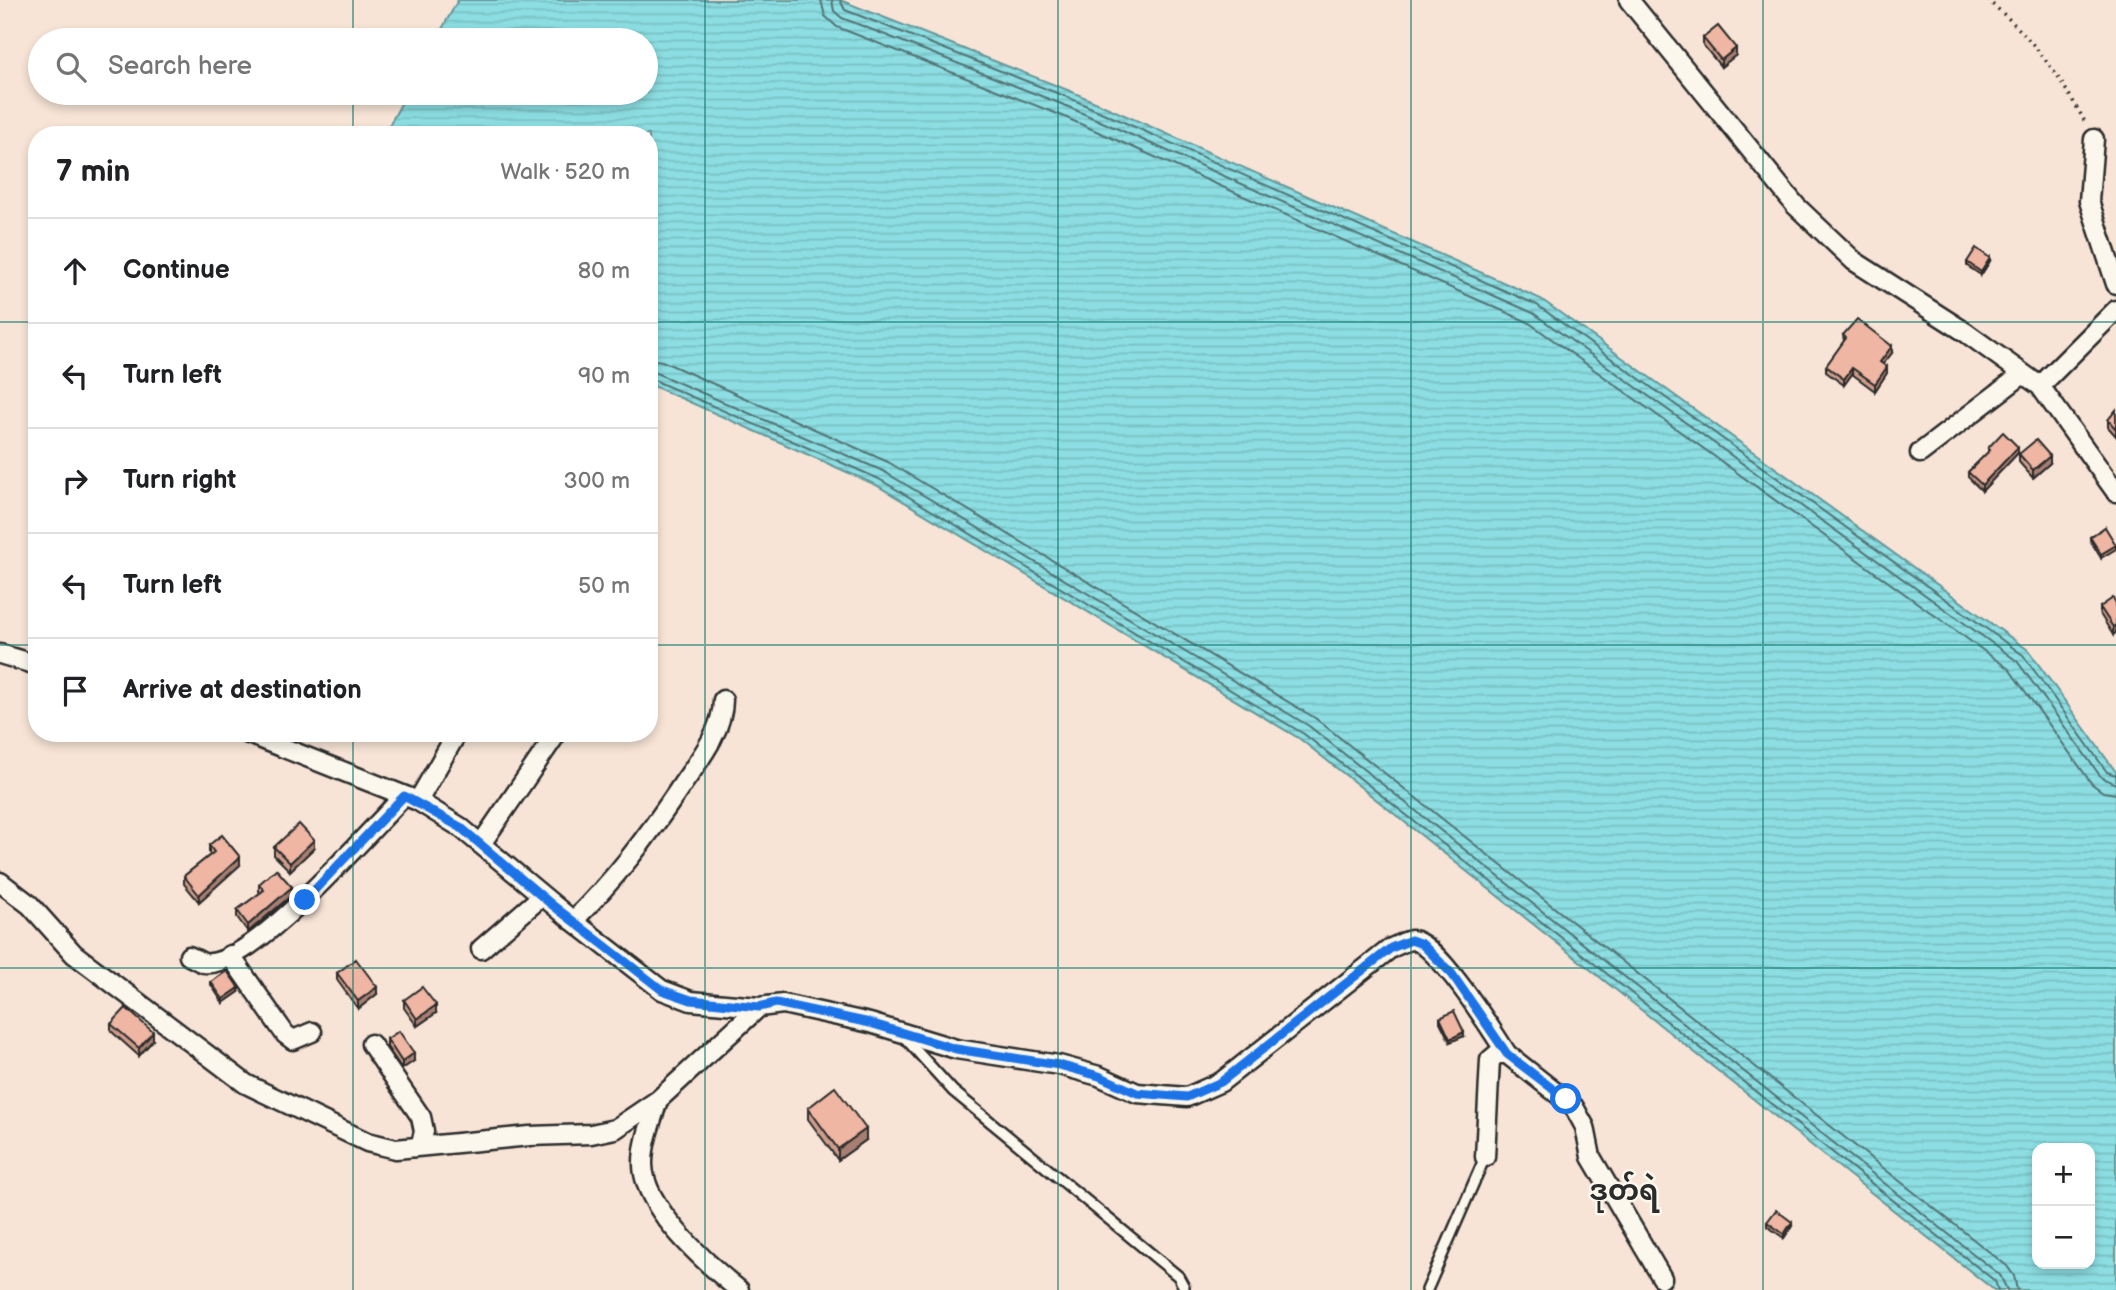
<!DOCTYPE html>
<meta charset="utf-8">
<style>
:root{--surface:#fff;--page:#f6f6f6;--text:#202124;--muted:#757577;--line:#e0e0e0}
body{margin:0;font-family:"Balsamiq Sans","Noto Sans Myanmar",sans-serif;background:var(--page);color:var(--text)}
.controls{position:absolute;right:21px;bottom:21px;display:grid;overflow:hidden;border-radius:14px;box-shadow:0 4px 10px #0003}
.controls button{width:63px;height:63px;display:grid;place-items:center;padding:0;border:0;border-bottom:2px solid var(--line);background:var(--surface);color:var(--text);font:35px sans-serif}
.stop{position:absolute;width:21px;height:21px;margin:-16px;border:5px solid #1a73e8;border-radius:50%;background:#fff}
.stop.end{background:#1a73e8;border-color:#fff;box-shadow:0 2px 7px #0008}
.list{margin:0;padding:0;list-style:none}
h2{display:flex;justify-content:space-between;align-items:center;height:91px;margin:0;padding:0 28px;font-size:30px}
h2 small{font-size:23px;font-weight:400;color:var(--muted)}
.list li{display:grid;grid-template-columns:46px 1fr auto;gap:21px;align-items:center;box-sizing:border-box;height:105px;padding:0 28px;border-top:2px solid var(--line)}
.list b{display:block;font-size:26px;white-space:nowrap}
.list em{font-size:23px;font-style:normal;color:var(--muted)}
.icon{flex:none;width:38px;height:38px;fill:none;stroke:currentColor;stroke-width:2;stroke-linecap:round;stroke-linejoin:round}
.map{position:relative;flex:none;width:2116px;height:1290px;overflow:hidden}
.search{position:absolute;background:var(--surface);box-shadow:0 4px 10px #0003;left:28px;top:28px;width:630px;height:77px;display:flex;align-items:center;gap:18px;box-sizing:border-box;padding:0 24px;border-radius:38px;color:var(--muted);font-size:26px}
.panel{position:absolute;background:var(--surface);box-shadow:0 4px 10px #0003;left:28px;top:126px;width:630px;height:616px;border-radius:28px}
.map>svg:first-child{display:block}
.water{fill:url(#water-rules);stroke:#659699;stroke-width:2;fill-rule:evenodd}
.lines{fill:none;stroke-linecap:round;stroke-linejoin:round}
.shore{stroke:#527374;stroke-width:2}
.service-casing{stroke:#2b2b2b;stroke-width:14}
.minor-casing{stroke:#2b2b2b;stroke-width:23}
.path{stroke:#2b2b2b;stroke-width:3.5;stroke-dasharray:2 5;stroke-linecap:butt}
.service{stroke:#fbf7ec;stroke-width:9}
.minor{stroke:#fbf7ec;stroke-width:18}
.wall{fill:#cd9d8c;stroke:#2b2b2b;stroke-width:2}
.shaded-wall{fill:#a77f72;stroke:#2b2b2b;stroke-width:2}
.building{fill:#eeb6a3;stroke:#2b2b2b;stroke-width:2}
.route{stroke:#1a73e8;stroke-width:9}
.grid{fill:none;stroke:#0f766e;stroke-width:2;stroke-opacity:0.55}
.labels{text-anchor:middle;stroke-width:5;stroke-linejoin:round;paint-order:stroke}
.quarter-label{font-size:28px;font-weight:bold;fill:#2b2b2b;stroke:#fbf7ec}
</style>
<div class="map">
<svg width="2116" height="1290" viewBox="0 0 2116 1290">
<defs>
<pattern id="water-rules" width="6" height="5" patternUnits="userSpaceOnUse" patternTransform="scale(1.75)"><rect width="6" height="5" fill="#8cdee2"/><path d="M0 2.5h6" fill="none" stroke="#79bfc2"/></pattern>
</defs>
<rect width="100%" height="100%" fill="#f7e4d6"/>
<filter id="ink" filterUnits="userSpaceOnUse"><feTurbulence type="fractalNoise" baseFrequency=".0143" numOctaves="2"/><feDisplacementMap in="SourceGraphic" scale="14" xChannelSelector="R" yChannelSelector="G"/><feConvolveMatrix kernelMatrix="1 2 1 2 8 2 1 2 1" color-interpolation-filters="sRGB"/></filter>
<g filter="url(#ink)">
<path class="water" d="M458,0H840L1070,91L1541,299L2028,650L2116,772V1290H1994L1300,739L876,485L649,384V135H384L407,93H646V40H436ZM2037,1148H2090V1264H2037Z"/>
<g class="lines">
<path class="shore" d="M821,0L825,16L837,27L1060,115L1528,322L2009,669L2092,784L2103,792L2116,794
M832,0L834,11L842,18L1064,105L1533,313L2017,661L2101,777L2116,784
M840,0L845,10L1067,97L1537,305L2023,655L2107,772L2116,775
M649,359L662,361L888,462L1315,718L2007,1266L2014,1276L2017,1290
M649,370L883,471L1309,726L2000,1275L2007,1290
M649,378L879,479L1304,734L1995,1281L1998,1290"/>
<defs>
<path id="service" d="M905,1038L953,1091L1178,1276L1184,1287
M1427,1290L1485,1157"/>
<path id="minor" d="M1629,0L1796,206L1854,261L1965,332L2040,386L2116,492
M2094,139L2089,201L2116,284
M2040,386L2116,310
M1920,453L2023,374
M0,654L37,665
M246,733L418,801L460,827L573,921L662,990L691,1001L759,1007L783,1004L870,1023L956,1049L1059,1065L1099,1076L1137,1093L1187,1097L1221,1082L1391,948C1397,946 1406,940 1412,940C1436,941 1493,1032 1507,1054H1497L1490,1060L1485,1157
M418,801L457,733
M481,844L557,733
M0,882L30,905L74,954L246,1084L367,1142L396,1149L530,1136L591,1134L615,1129L658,1100L759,1007
M573,921C615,879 645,840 678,791C695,765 723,733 723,700
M481,949L542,896
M230,955L285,1034L293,1040L312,1032
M189,956C194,958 200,962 204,963C250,970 370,830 404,796
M371,1044L421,1117L424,1131L421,1145
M1507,1054L1574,1107L1585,1127L1591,1157L1662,1278
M658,1100C652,1120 643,1142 643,1163C642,1207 707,1264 739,1290"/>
</defs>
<use href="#service" class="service-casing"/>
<use href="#minor" class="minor-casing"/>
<path class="path" d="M1987,0C2029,33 2061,77 2086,124"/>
<use href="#service" class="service"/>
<use href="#minor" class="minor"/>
</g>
<path class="wall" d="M1703,38L1736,55L1721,67L1703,45Z
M1990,261L1981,275L1967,266V262Z
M1843,335L1892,353L1883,364L1887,373L1875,391L1852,374L1844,385L1826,372V366L1844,341Z
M2116,410V436L2108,427V420Z
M1988,448L2018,453L1982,491L1968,477V472L1988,452Z
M2019,454L2050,463L2033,478L2019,462Z
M2105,527L2101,558L2090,540V537Z
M2116,603L2113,635L2100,614V607Z
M209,845L240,865L199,902L184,884V876L210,855L209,853Z
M274,847L314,848L290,871L274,855Z
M259,884L292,895L248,932L237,917V910L260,893L259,891Z
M337,973L377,994L358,1009L337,980Z
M211,982L239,992L223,1003L211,985Z
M404,1000L436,1013L417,1026L404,1008Z
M1440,1018L1464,1036L1450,1042L1440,1022Z
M111,1024L153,1040L139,1056L111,1031Z
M387,1039L414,1061L402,1069L387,1047Z
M808,1108L866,1140L838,1160L808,1119Z
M1767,1222L1792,1226L1784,1238L1767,1226Z"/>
<path class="shaded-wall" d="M1736,48V55L1721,67V60Z
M1990,258V261L1981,275V272Z
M1892,346V353L1880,368V362Z
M1887,367V373L1875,391V384Z
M1852,368V374L1844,385V379Z
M2018,447V453L1982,491V485Z
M2050,456V463L2033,478V470Z
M2116,545V549L2101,558V554Z
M2116,625V633L2113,635V627Z
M314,840V848L290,871V863Z
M240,857V865L199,902V895Z
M292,887V895L248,932V925Z
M377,987V994L358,1009V1001Z
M239,988V992L223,1003V999Z
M436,1005V1013L417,1026V1019Z
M153,1032V1040L139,1056V1048Z
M1464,1032V1036L1450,1042V1039Z
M414,1053V1061L402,1069V1062Z
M866,1129V1140L838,1160V1149Z
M1792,1222V1226L1784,1238V1234Z"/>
<path class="building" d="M1718,26L1736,48L1721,60L1703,38Z
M1976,248L1990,258L1981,272L1967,262Z
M1857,319L1892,346L1880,362L1887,367L1875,384L1852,368L1844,379L1826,366L1846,338L1843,335Z
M2116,410V429L2108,420Z
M2003,432L2018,447L1982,485L1968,472L1990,450L1988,448Z
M2036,440L2050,456L2033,470L2019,454Z
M2105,527L2116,545L2101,554L2090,537Z
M2113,598L2116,603V625L2113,627L2100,607Z
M299,824L314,840L290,863L274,847Z
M222,835L240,857L199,895L184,876L214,852L209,845Z
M276,869L292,887L248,925L237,910L264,890L259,884Z
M356,959L377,987L358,1001L337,973Z
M227,971L239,988L223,999L211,982Z
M422,987L436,1005L417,1019L404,1000Z
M126,1008L153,1032L139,1048L111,1024Z
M1454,1011L1464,1032L1450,1039L1440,1018Z
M399,1031L414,1053L402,1062L387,1039Z
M835,1087L866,1129L838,1149L808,1108Z
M1776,1210L1792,1222L1784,1234L1767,1222Z"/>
</g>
<g class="lines" filter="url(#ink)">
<path class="route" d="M305,900L404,796L460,827L551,904L662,990L691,1000L759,1007L776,1003L870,1023L956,1049L1059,1065L1099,1076L1137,1093L1187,1097L1221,1082L1391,948L1411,940L1422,944L1452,974L1507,1054L1566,1099"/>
</g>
<path class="grid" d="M353,0V40M705,0V1290M1058,0V1290M1411,0V1290M1763,0V1290M353,93V135M0,322H37M649,322H2116M0,645H37M649,645H2116M353,733V1290M0,968H2116"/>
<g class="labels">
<g class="quarter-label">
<text x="1624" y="1200">ဒုတ်ရဲ</text>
</g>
</g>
</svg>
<div class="controls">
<button>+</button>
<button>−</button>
</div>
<div class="stop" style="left:1566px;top:1099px"></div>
<div class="stop end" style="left:305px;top:900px"></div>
<div class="search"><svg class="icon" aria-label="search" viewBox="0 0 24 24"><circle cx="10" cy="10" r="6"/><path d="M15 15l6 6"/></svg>Search here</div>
<section class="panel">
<h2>7 min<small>Walk · 520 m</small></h2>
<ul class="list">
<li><svg class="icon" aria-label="ahead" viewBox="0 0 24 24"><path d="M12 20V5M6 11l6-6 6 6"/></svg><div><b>Continue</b></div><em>80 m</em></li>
<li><svg class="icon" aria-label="left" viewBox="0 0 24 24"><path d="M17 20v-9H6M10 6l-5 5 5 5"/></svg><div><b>Turn left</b></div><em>90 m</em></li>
<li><svg class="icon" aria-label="right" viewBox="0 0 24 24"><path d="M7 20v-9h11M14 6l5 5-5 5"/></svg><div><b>Turn right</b></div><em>300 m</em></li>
<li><svg class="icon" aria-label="left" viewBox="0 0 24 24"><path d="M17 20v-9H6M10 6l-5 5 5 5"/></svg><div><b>Turn left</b></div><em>50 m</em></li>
<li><svg class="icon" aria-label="arrive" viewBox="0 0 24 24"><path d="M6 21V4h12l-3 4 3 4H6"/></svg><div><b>Arrive at destination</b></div></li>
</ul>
</section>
</div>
